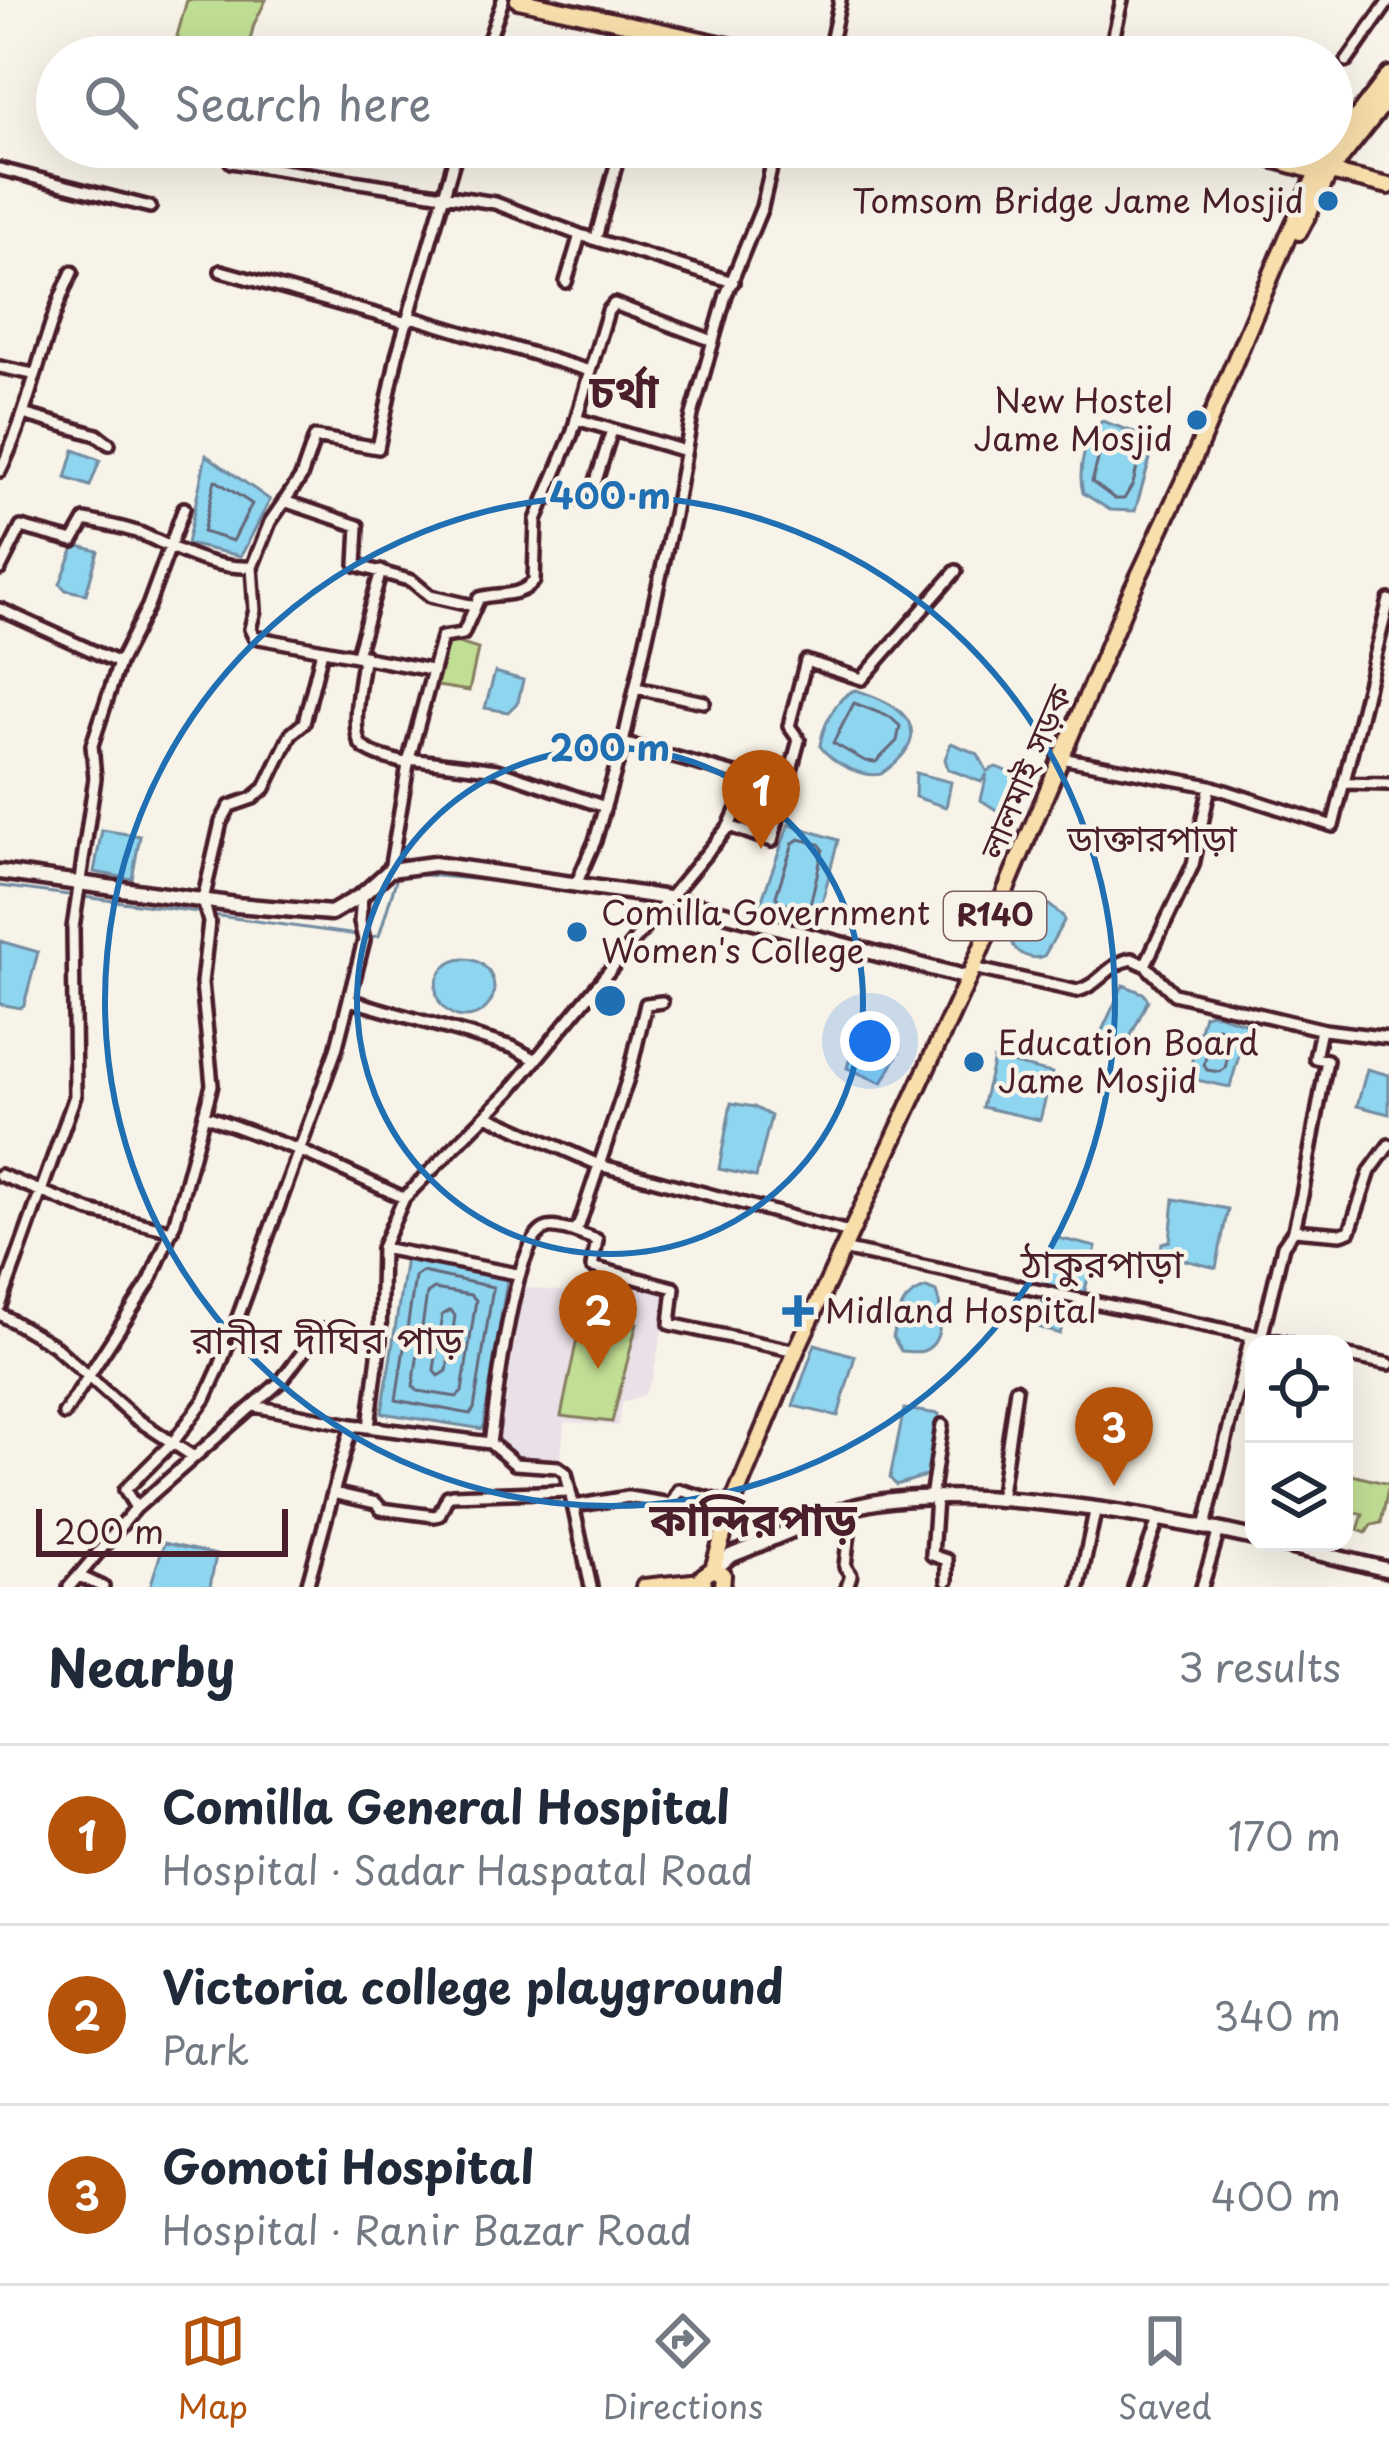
<!DOCTYPE html>
<meta charset="utf-8">
<style>
:root{--surface:#fff;--page:#f2f2f3;--text:#1f2937;--muted:#747a83;--line:#e0e1e3;--accent:#b45309}
body{margin:0;font-family:"Playpen Sans","Noto Sans Bengali",sans-serif;background:var(--page);color:var(--text)}
.controls{position:absolute;right:36px;bottom:36px;display:grid;overflow:hidden;border-radius:24px;box-shadow:0 12px 48px #0002}
.controls button{width:108px;height:108px;display:grid;place-items:center;padding:0;border:0;border-bottom:3px solid var(--line);background:var(--surface);color:var(--text);font:60px sans-serif}
.scale{position:absolute;left:36px;bottom:30px;width:252px;box-sizing:border-box;padding-left:12px;border:6px solid #4a1f2b;border-top:0;font-size:33px;line-height:42px;white-space:nowrap;color:#4a1f2b;-webkit-text-stroke:9px #f7f3e8;paint-order:stroke}
.you{position:absolute;left:870px;top:1041px;width:42px;height:42px;margin:-30px;border:9px solid #fff;border-radius:50%;background:#1a73e8;box-shadow:0 0 0 18px #1a73e833}
.badge{display:grid;place-items:center;width:78px;height:78px;border-radius:50%;background:var(--accent);color:#fff;font-size:39px;font-weight:700}
.pin{position:absolute;translate:-50% -99px;filter:drop-shadow(0 3px 6px #0008)}
.pin::after{content:'';position:absolute;top:63px;width:42px;height:36px;background:inherit;clip-path:polygon(0 0,100% 0,50% 100%)}
.list{margin:0;padding:0;list-style:none}
h2{display:flex;justify-content:space-between;align-items:center;height:156px;margin:0;padding:0 48px;font-size:51px}
h2 small{font-size:39px;font-weight:400;color:var(--muted)}
.list li{display:grid;grid-template-columns:78px 1fr auto;gap:36px;align-items:center;box-sizing:border-box;height:180px;padding:0 48px;border-top:3px solid var(--line)}
.list b{display:block;font-size:45px;white-space:nowrap}
.list p{margin:0;font-size:39px;white-space:nowrap;color:var(--muted)}
.list em{font-size:39px;font-style:normal;color:var(--muted)}
.icon{flex:none;width:66px;height:66px;fill:none;stroke:currentColor;stroke-width:2;stroke-linecap:round;stroke-linejoin:round}
.map{position:relative;flex:none;width:1389px;height:1587px;overflow:hidden}
.search{position:absolute;background:var(--surface);box-shadow:0 12px 48px #0002;left:36px;right:36px;top:36px;height:132px;display:flex;align-items:center;gap:30px;box-sizing:border-box;padding:0 42px;border-radius:66px;color:var(--muted);font-size:45px}
.sheet{height:696px;background:var(--surface)}
nav{display:flex;justify-content:space-around;align-items:center;box-sizing:border-box;height:168px;border-top:3px solid var(--line);background:var(--surface);font-size:33px;color:var(--muted)}
nav a{display:grid;justify-items:center;gap:6px}
nav .on{color:var(--accent)}
.map>svg:first-child{display:block}
.built{fill:#eae0e7}
.green{fill:#c1de95;stroke:#867e60;stroke-width:3}
.water{fill:#8ed5f0;stroke:#738ca1;stroke-width:3}
.lines{fill:none;stroke-linecap:round;stroke-linejoin:round}
.shore{stroke:#65687a;stroke-width:3}
.stream{stroke:#738ca1;stroke-width:3}
.street-casing{stroke:#4a1f2b;stroke-width:18}
.secondary-casing{stroke:#4a1f2b;stroke-width:21}
.primary-casing{stroke:#4a1f2b;stroke-width:22}
.street{stroke:#f7f3e8;stroke-width:9}
.secondary{stroke:#f7f3e8;stroke-width:12}
.primary{stroke:#f8deab;stroke-width:14}
.ring{fill:none;stroke:#1f6fb2;stroke-width:6}
.poi-dot{fill:#1f6fb2;stroke:#f7f3e8;stroke-width:4.5}
.labels{text-anchor:middle;stroke-width:9;stroke-linejoin:round;paint-order:stroke}
.shield{fill:#f7f3e8;stroke:#7e5f64;stroke-width:3}
.shield-label{font-size:30px;font-weight:bold;fill:#4a1f2b}
.poi-label{font-size:33px;fill:#4a1f2b;stroke:#f7f3e8;text-anchor:start}
.street-label{font-size:33px;fill:#4a1f2b;stroke:#f7f3e8}
.neighbourhood-label{font-size:36px;fill:#4a1f2b;stroke:#f7f3e8}
.quarter-label{font-size:39px;fill:#4a1f2b;stroke:#f7f3e8}
.district-label{font-size:45px;font-weight:bold;fill:#4a1f2b;stroke:#f7f3e8}
.centre{fill:#1f6fb2;stroke:#f7f3e8;stroke-width:6}
.ring-label{font-size:36px;text-anchor:middle;font-weight:bold;fill:#1f6fb2;stroke:#f7f3e8;stroke-width:9;stroke-linejoin:round;paint-order:stroke}
</style>
<div class="map">
<svg width="1389" height="1587" viewBox="0 0 1389 1587">
<rect width="100%" height="100%" fill="#f7f3e8"/>
<filter id="ink" filterUnits="userSpaceOnUse"><feTurbulence type="fractalNoise" baseFrequency=".00833" numOctaves="2"/><feDisplacementMap in="SourceGraphic" scale="24" xChannelSelector="R" yChannelSelector="G"/><feConvolveMatrix kernelMatrix="1 2 1 2 8 2 1 2 1" color-interpolation-filters="sRGB"/></filter>
<g filter="url(#ink)">
<path class="built" d="M592,1271L670,1290L653,1376L645,1394L622,1403L618,1426L565,1422L560,1462L520,1461L501,1448L500,1433L523,1287L584,1294Z"/>
<path class="green" d="M187,0H266L254,24L248,49L215,40L206,47L185,46L177,36Z
M452,641L478,649L469,691L431,685L443,646Z
M583,1310L637,1323L612,1422L561,1416Z
M1344,1473L1389,1484L1381,1523L1371,1525L1366,1533L1358,1530L1363,1514L1344,1510Z"/>
<path class="water" d="M1102,421L1151,438L1154,445L1135,511L1110,510L1083,493C1077,469 1085,438 1102,421Z
M74,450L100,460L90,486L66,478Z
M206,455L270,500L241,556L187,544Z
M75,545L98,551L86,594L66,590L60,584Z
M495,672L523,680L518,702L508,712L485,708Z
M855,690C906,705 939,734 881,774C861,778 832,763 820,746C822,727 837,696 855,690Z
M951,743L978,754L987,771L996,767L1018,775L1008,813H1001L981,800L987,774L981,782L948,769L945,759Z
M916,773L951,782L946,807L915,797Z
M789,824L838,840L816,926L760,905Z
M102,830L140,836L132,879L94,872Z
M1044,901L1063,916L1064,921L1044,956C1032,961 1015,954 1012,941L1037,903Z
M0,941L38,952L24,1005L20,1008L0,1004Z
M436 988a29 29 0 1 1 58 0a29 29 0 1 1-58 0Z
M1123,985L1143,993L1148,1000L1125,1048L1100,1035Z
M1212,1013L1248,1024L1230,1087L1196,1080L1189,1072L1204,1015Z
M864,1033L899,1052L882,1083L847,1068L856,1035Z
M994,1059L1052,1073L1040,1120L982,1107Z
M1367,1069L1389,1075V1114L1357,1106Z
M731,1103L754,1107L771,1116L756,1177L719,1169Z
M1174,1199L1228,1209L1216,1268L1160,1254L1162,1243L1170,1241Z
M1054,1237L1096,1247L1084,1294L1043,1284Z
M406,1258L508,1274L483,1429L382,1413Z
M926,1288L936,1292C942,1308 945,1343 923,1351C916,1353 908,1351 901,1351L893,1337C899,1313 900,1296 926,1288Z
M1042,1300L1067,1309L1060,1334L1035,1326Z
M815,1344L855,1356L838,1416L793,1406Z
M904,1409L939,1414L929,1475L896,1485L890,1478Z
M164,1543L216,1555L210,1587H150Z"/>
<g class="lines">
<path class="shore" d="M1110,435L1141,450L1133,484L1124,499H1115L1092,482L1104,437Z
M215,480L252,504L233,541L203,532Z
M854,703L890,717L900,726L897,741L876,762L865,761L833,743Z
M799,839L819,844L823,849L810,905L805,909L779,901L776,896L793,843Z
M1218,1027L1233,1035L1225,1068L1220,1072L1207,1070L1204,1065L1212,1031Z
M422,1272L493,1287L474,1409L470,1414L396,1400L415,1277Z
M434,1289L471,1295L476,1300L462,1392L457,1397L418,1391L413,1386L427,1294Z
M451,1310L455,1316L447,1371L439,1376L434,1370L442,1315Z"/>
<path class="stream" d="M0,886L198,912
M212,915L357,935
M772,932L832,948
M367,937L379,936L397,877L426,875L539,885"/>
<defs>
<path id="street" d="M483,57L503,0
M643,57L651,29
M828,57L840,0
M1109,57L1122,0
M1347,61L1389,1
M231,162L495,203L580,235L733,282
M0,169L150,207
M596,238L621,147
M221,271L407,323L411,317L590,371L608,311L614,304L713,341
M566,282L580,235
M0,367L33,374
M23,414L97,435L109,444
M576,419L685,451
M0,471C32,407 41,336 72,272
M547,497L580,500L591,497L612,430
M284,501L358,526L356,565L412,581L430,596L474,606
M252,567L255,610L250,629L254,637L431,670
M0,569L21,527L73,541L85,520C104,524 124,527 142,534C178,550 211,569 252,567L270,522L301,477L315,437L378,448L397,356L458,147
M0,609L119,663L92,745L95,778L73,928L75,1096L0,1306
M357,654L381,571
M364,655C361,674 350,729 361,745C369,755 396,760 408,764
M119,663L148,606L184,508
M636,688L704,702
M623,743L746,777L749,783L729,826
M1061,758L1210,786L1333,826L1389,600
M409,759L497,770L605,807
M1343,783L1389,784
M390,870L409,759L442,637L463,634L479,598C498,592 518,599 534,581L536,520L572,434L590,371
M577,882L595,841L623,743L674,515L692,415L726,295L762,207L776,147
M1145,965L1193,865L1210,786
M973,968L1077,991C1099,986 1108,963 1132,959L1145,965L1174,994L1324,1030L1389,1038
M349,1000L512,1047L536,1060
M204,1115L299,1150L404,1198
M486,1115L599,1165L849,1232
M0,1175L90,1211L172,1231
M1294,1230L1341,1234L1350,1231L1370,1171L1389,1145
M572,1231L597,1240L592,1267L674,1288L670,1324L796,1351
M382,1248L517,1274
M842,1249L1292,1344
M0,1314L53,1345L135,1418L194,1457
M1261,1338L1283,1246L1294,1230L1302,1195L1327,1060L1315,1058L1321,1030
M1344,1355L1389,1364
M254,1406L352,1425L490,1443
M64,1414L150,1281L175,1222L212,1085L202,983L209,922L203,900L221,822L230,806L253,798L265,788L291,734L304,723L322,651
M369,1427L380,1340
M333,1493L376,1503L381,1509L434,1516L439,1515L448,1496L452,1495L570,1491
M931,1498L942,1425
M936,1498L932,1555L947,1560V1581
M1000,1500L1016,1389
M574,1506L628,1497L671,1504L679,1490L732,1505
M136,1508L125,1490L174,1441L205,1399L220,1366L336,1050L364,940L360,922L362,895
M1205,1527L1251,1336
M79,1576L103,1587
M69,1587L136,1508L281,1381L319,1331L340,1328L380,1340L382,1248L404,1198L510,1091L729,826L772,841L799,740L789,726L806,661L862,679L956,571
M307,1587L352,1425
M591,1587L566,1473L558,1467L515,1464L490,1443C496,1405 512,1243 545,1229C553,1225 563,1230 572,1231L579,1225L630,1072L646,1004L662,1002
M847,1587L851,1575L845,1566L852,1508
M1079,1587L1095,1512
M1134,1587L1158,1520
M1202,1587L1219,1530"/>
<path id="secondary" d="M0,872L236,905L331,913L362,895L390,870L434,864L668,898L968,978
M1272,1542L1389,1570
M715,1569L730,1556C769,1541 809,1521 850,1508C948,1479 1153,1515 1254,1538"/>
<path id="primary" d="M518,0L780,57
M1228,147L1318,172
M1264,147L1322,162
M1330,172L1389,186
M1299,232L1330,172L1389,97
M713,1569L723,1575L722,1587
M644,1587L702,1581
M704,1587L703,1576L713,1569L732,1505L796,1351L973,968L1127,601L1191,465L1287,238L1322,162L1389,75"/>
</defs>
<use href="#street" class="street-casing"/>
<use href="#secondary" class="secondary-casing"/>
<use href="#primary" class="primary-casing"/>
<use href="#street" class="street"/>
<use href="#secondary" class="secondary"/>
<use href="#primary" class="primary"/>
</g>
</g>
<g class="ring">
<circle cx="610" cy="1001" r="253"/>
<circle cx="610" cy="1001" r="505"/>
</g>
<g class="poi-dot">
<circle cx="1328" cy="201" r="12"/>
<circle cx="1197" cy="420" r="12"/>
<circle cx="577" cy="932" r="12"/>
<circle cx="974" cy="1062" r="12"/>
<path d="M792 1293h12v12h12v12h-12v12h-12v-12h-12v-12h12z"/>
</g>
<g class="labels">
<rect class="shield" x="944" y="892" width="102" height="48" rx="9"/>
<g class="shield-label">
<text x="995" y="926">R140</text>
</g>
<g class="poi-label">
<text x="1304" y="213" text-anchor="end">Tomsom Bridge Jame Mosjid</text>
<text x="1173" y="413" text-anchor="end">New Hostel<tspan x="1173" dy="38">Jame Mosjid</tspan></text>
<text x="601" y="925">Comilla Government<tspan x="601" dy="38">Women's College</tspan></text>
<text x="998" y="1055">Education Board<tspan x="998" dy="38">Jame Mosjid</tspan></text>
<text x="825" y="1323">Midland Hospital</text>
</g>
<g class="street-label">
<text transform="translate(1026 772) rotate(-67)" y="12">লালমাই সড়ক</text>
</g>
<g class="neighbourhood-label">
<text x="1152" y="852">ডাক্তারপাড়া</text>
</g>
<g class="quarter-label">
<text x="1102" y="1278">ঠাকুরপাড়া</text>
<text x="327" y="1354">রানীর দীঘির পাড়</text>
</g>
<g class="district-label">
<text x="624" y="408">চর্থা</text>
<text x="753" y="1536">কান্দিরপাড়</text>
</g>
</g>
<circle cx="610" cy="1001" r="18" class="centre"/>
<g class="ring-label">
<text x="610" y="509">400 m</text>
<text x="610" y="761">200 m</text>
</g>
</svg>
<div class="controls">
<button><svg class="icon" aria-label="locate" viewBox="0 0 24 24"><circle cx="12" cy="12" r="6"/><path d="M12 2v4M12 18v4M2 12h4M18 12h4"/></svg></button>
<button><svg class="icon" aria-label="layers" viewBox="0 0 24 24"><path d="M12 4l9 5-9 5-9-5zM3 14l9 5 9-5"/></svg></button>
</div>
<div class="scale">200 m</div>
<div class="you"></div>
<div class="pin badge" style="left:761px;top:849px">1</div>
<div class="pin badge" style="left:598px;top:1369px">2</div>
<div class="pin badge" style="left:1114px;top:1486px">3</div>
<div class="search"><svg class="icon" aria-label="search" viewBox="0 0 24 24"><circle cx="10" cy="10" r="6"/><path d="M15 15l6 6"/></svg>Search here</div>
</div>
<section class="sheet">
<h2>Nearby<small>3 results</small></h2>
<ul class="list">
<li><span class="badge">1</span><div><b>Comilla General Hospital</b><p>Hospital · Sadar Haspatal Road</p></div><em>170 m</em></li>
<li><span class="badge">2</span><div><b>Victoria college playground</b><p>Park</p></div><em>340 m</em></li>
<li><span class="badge">3</span><div><b>Gomoti Hospital</b><p>Hospital · Ranir Bazar Road</p></div><em>400 m</em></li>
</ul>
</section>
<nav>
<a class="on"><svg class="icon" aria-label="map" viewBox="0 0 24 24"><path d="M3 6l6-2 6 2 6-2v14l-6 2-6-2-6 2zM9 4v14M15 6v14"/></svg>Map</a>
<a><svg class="icon" aria-label="directions" viewBox="0 0 24 24"><path d="M12 3l9 9-9 9-9-9zM9 14v-3h6M13 9l2 2-2 2"/></svg>Directions</a>
<a><svg class="icon" aria-label="saved" viewBox="0 0 24 24"><path d="M7 4h10v16l-5-4-5 4z"/></svg>Saved</a>
</nav>
